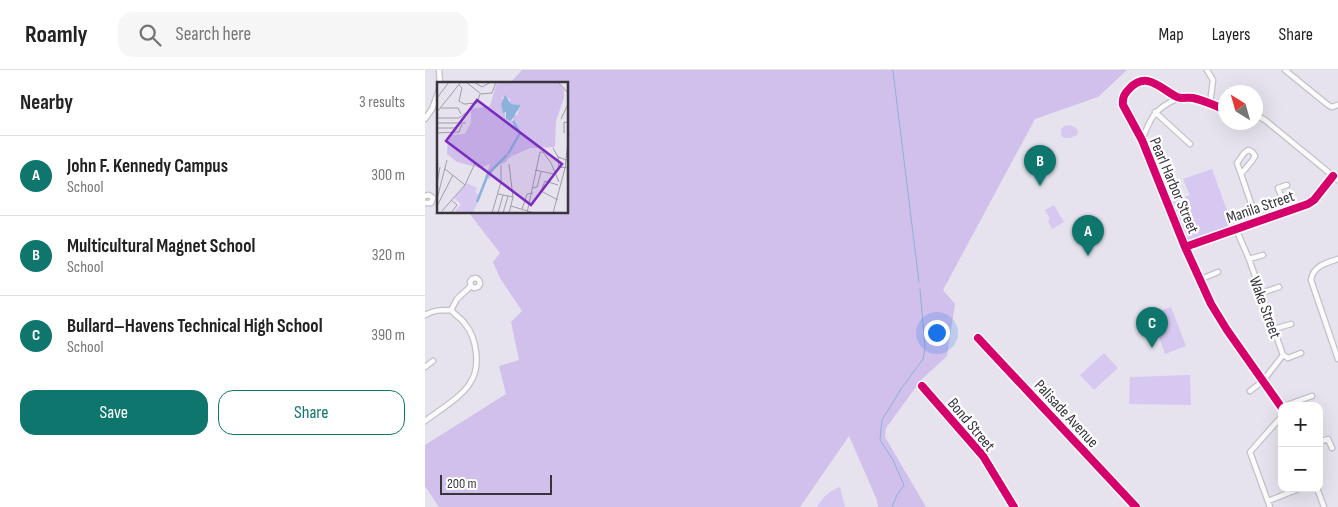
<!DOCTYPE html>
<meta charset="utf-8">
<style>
:root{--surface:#fff;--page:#f6f6f6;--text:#222;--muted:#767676;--line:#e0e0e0;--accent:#0f766e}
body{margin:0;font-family:"Sofia Sans Condensed",sans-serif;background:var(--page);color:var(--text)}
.controls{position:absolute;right:15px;bottom:15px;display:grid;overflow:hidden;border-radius:10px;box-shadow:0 5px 20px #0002}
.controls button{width:45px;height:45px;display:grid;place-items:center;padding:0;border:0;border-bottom:1px solid var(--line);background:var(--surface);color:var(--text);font:25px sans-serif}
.compass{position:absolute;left:793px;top:15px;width:45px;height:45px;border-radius:50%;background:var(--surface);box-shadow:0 5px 20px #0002;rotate:323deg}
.scale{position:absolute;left:15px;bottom:12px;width:112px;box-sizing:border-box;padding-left:5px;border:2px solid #38353d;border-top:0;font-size:14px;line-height:18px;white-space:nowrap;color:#38353d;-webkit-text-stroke:4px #fff;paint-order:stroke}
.you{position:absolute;left:511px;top:262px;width:18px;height:18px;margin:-12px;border:4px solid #fff;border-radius:50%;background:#1a73e8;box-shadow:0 0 0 8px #1a73e833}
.badge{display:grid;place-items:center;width:32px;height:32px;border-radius:50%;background:var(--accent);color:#fff;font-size:16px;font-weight:700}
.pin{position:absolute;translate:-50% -41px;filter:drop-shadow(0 1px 2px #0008)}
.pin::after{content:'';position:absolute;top:26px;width:18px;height:15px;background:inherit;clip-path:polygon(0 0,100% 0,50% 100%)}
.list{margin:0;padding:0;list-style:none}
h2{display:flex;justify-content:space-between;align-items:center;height:65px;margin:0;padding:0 20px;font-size:21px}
h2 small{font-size:16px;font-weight:400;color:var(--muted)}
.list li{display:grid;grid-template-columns:32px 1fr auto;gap:15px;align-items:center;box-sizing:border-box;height:80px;padding:0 20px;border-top:1px solid var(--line)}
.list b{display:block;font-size:19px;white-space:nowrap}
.list p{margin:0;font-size:16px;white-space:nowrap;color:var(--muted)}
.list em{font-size:16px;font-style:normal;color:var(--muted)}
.actions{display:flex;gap:10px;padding:15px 20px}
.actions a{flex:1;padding:11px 0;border:1px solid var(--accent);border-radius:15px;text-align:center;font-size:18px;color:var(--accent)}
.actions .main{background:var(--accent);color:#fff}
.icon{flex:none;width:28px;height:28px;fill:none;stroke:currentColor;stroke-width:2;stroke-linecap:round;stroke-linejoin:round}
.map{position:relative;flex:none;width:913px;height:437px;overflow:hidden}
header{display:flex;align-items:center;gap:30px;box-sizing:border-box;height:70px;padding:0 25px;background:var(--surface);border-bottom:1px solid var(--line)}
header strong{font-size:24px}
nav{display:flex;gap:28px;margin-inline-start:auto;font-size:18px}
.search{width:350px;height:45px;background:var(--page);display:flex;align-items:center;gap:12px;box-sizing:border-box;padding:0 18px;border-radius:15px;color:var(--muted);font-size:19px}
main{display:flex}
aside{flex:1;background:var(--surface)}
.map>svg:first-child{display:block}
.green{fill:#d7c8f1}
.forest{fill:#d0c0eb}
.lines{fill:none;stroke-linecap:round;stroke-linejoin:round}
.stream{stroke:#8ab2db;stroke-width:1}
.minor-casing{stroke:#c3c0c9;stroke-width:7}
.minor{stroke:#fbfbfc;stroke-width:4.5}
.cycleway-casing{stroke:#fff;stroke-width:11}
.cycleway{stroke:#d6006c;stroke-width:8}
.labels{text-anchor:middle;stroke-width:4.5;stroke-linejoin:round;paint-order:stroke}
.street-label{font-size:16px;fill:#38353d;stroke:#fff}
.inset-river{fill:none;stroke:#8ab2db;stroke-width:2.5}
.inset-road{fill:none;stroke:#a09da7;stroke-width:1}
.view{fill:#7b2cbf;fill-opacity:0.15;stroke:#7b2cbf;stroke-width:2.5}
.inset-edge{fill:none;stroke:#38353d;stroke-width:2.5}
</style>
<header>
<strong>Roamly</strong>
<div class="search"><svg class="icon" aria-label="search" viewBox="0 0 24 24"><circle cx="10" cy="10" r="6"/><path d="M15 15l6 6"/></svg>Search here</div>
<nav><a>Map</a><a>Layers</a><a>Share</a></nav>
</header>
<main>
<aside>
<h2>Nearby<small>3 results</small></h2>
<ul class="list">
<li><span class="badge">A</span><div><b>John F. Kennedy Campus</b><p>School</p></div><em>300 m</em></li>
<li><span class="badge">B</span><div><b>Multicultural Magnet School</b><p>School</p></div><em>320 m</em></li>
<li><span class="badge">C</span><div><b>Bullard–Havens Technical High School</b><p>School</p></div><em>390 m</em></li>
</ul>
<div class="actions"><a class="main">Save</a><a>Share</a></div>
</aside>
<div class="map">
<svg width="913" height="437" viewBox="0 0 913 437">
<rect width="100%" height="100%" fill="#e6e3ee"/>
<path class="green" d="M645,55L651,58L653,62L652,65L645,68H639L636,65V59L639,56Z
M787,99L808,157L764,173H761L744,133L765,125L758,109Z
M629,135L639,152L627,159L623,151L625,149L620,140Z
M746,237L761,276L740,284L726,244Z
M679,283L693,298L669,320L655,305Z
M765,305L766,335L704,334L705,307Z
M415,417L420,437H392C398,427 404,421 415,417Z"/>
<path class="forest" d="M97,0H702L673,27L610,49L518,220L530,234L522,286L496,310L461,358L460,367L501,437H453L452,430L424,366L375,437H14L0,416V375L81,324L74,296L94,290L86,252L97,241L75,208L68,192L75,183L44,143L142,142V14H84Z"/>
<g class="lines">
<path class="stream" d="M467,0L468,1L494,212
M467,437L472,425L479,415L468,390L455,370L457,350L476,319L498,289L500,278L495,219"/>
<defs>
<path id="minor" d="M14,0L15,14
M782,0L788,10L785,34
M860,0L903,35L907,37L913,35
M801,40C790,36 779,30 768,28C763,27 757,29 752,27C737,20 722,0 705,18C700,23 697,27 698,35L717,70L760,177L786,234L802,260L857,338
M730,42L765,74
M831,45L840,50L913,110
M0,49L7,39L14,20
M717,70C726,46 730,39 753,28
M816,104L812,93L819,83L823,80C827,81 828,82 830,86L827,91L816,104L832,151
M0,126L4,125L8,128L6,133H0
M862,140L853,118L862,115
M811,159L824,189L858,285L838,311L825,321
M760,177L883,134L889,130L908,106
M824,189L838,185
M913,189C901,193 888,196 886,210L913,289
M774,210L793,202
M836,223L854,217
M26,240L32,229L46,216L45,212L47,209L51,208L54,210L55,214L53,217L49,218L46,216
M0,245C8,240 16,240 26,240
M849,259L866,254
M553,268L711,437
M858,285L863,288L876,283
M0,297L8,291
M497,316L558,386L589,437
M859,336L887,326
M0,351C13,341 37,327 45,313C56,298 52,268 40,254C37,249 30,245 26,240
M894,372L903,369L907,378
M892,418L899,437
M843,431L876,418
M845,437L825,382L857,346"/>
</defs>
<use href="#minor" class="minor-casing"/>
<use href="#minor" class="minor"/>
<defs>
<path id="cycleway" d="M801,40C790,36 779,30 768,28C763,27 757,29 752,27C737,20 722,0 705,18C700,23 697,27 698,35L717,70L760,177L786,234L802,260L857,338
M760,177L883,134L889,130L908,106
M553,268L711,437
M497,316L558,386L589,437"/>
</defs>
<use href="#cycleway" class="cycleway-casing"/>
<use href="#cycleway" class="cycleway"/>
</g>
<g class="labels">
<g class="street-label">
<text transform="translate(750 115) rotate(67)" y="6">Pearl Harbor Street</text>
<text transform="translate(835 136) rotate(-19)" y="6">Manila Street</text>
<text transform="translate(841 237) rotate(70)" y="6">Wake Street</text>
<text transform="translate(642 343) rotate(47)" y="6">Palisade Avenue</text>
<text transform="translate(547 354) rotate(50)" y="6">Bond Street</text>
</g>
</g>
<g transform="translate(12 12)">
<rect width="131" height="131" fill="#e6e3ee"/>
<path d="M30,101L40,106L38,110L44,113L36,131H17L24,122L17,116Z" fill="#d7c8f1"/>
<path d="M60,0H121L127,8V16L119,39L118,65L93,66L73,75L68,81L57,84L53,97L48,96L53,82L43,86L20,80L10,72L11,53L28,52L34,40V27L53,24ZM65,15L73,17V22L84,23L80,33H76V39L69,37Z" fill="#d0c0eb" fill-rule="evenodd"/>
<path d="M68,13L74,22L84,23L74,39L69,37V30L66,31L64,22Z" fill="#8ab2db"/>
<path class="inset-river" d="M71,72L83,51L76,39M40,120L51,92L70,73"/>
<path class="inset-road" d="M29,0L44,12L55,11L59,0M37,0L45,5L54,0M121,0L132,12M22,3L25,6L22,19L27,22L40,21L43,12M0,16L12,0M4,26H21L24,32M0,30L24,0M0,36H22L30,30M124,37L132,20M0,41H29M0,46H20M0,51L22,50L25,42M127,51V40L132,41M116,66L121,75L132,79M121,74L122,85L132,86M8,87L28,103M98,88L117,92M0,101L3,85M96,106L100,105L104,90M61,112L76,115M0,117L10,78M121,118L104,109L108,99L121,103M0,124L16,93M74,124L97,131M85,127L90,112L96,111M5,129L28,103L38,81M14,131L20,123L14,118M55,131L64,100V83M61,131L66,113M66,131L71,114M72,131L76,115L72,82M90,131L103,70H106L114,81L122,100M116,131L128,86L132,51"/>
<path class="view" d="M40,18L125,82L94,123L9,59Z"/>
<rect width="131" height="131" class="inset-edge"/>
</g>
</svg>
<div class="controls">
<button>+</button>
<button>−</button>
</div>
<svg class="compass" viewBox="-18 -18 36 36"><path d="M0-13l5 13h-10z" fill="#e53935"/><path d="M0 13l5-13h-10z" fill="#767676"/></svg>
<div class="scale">200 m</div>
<div class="you"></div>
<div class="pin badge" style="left:663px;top:186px">A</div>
<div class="pin badge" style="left:615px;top:116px">B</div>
<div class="pin badge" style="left:727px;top:278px">C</div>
</div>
</main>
